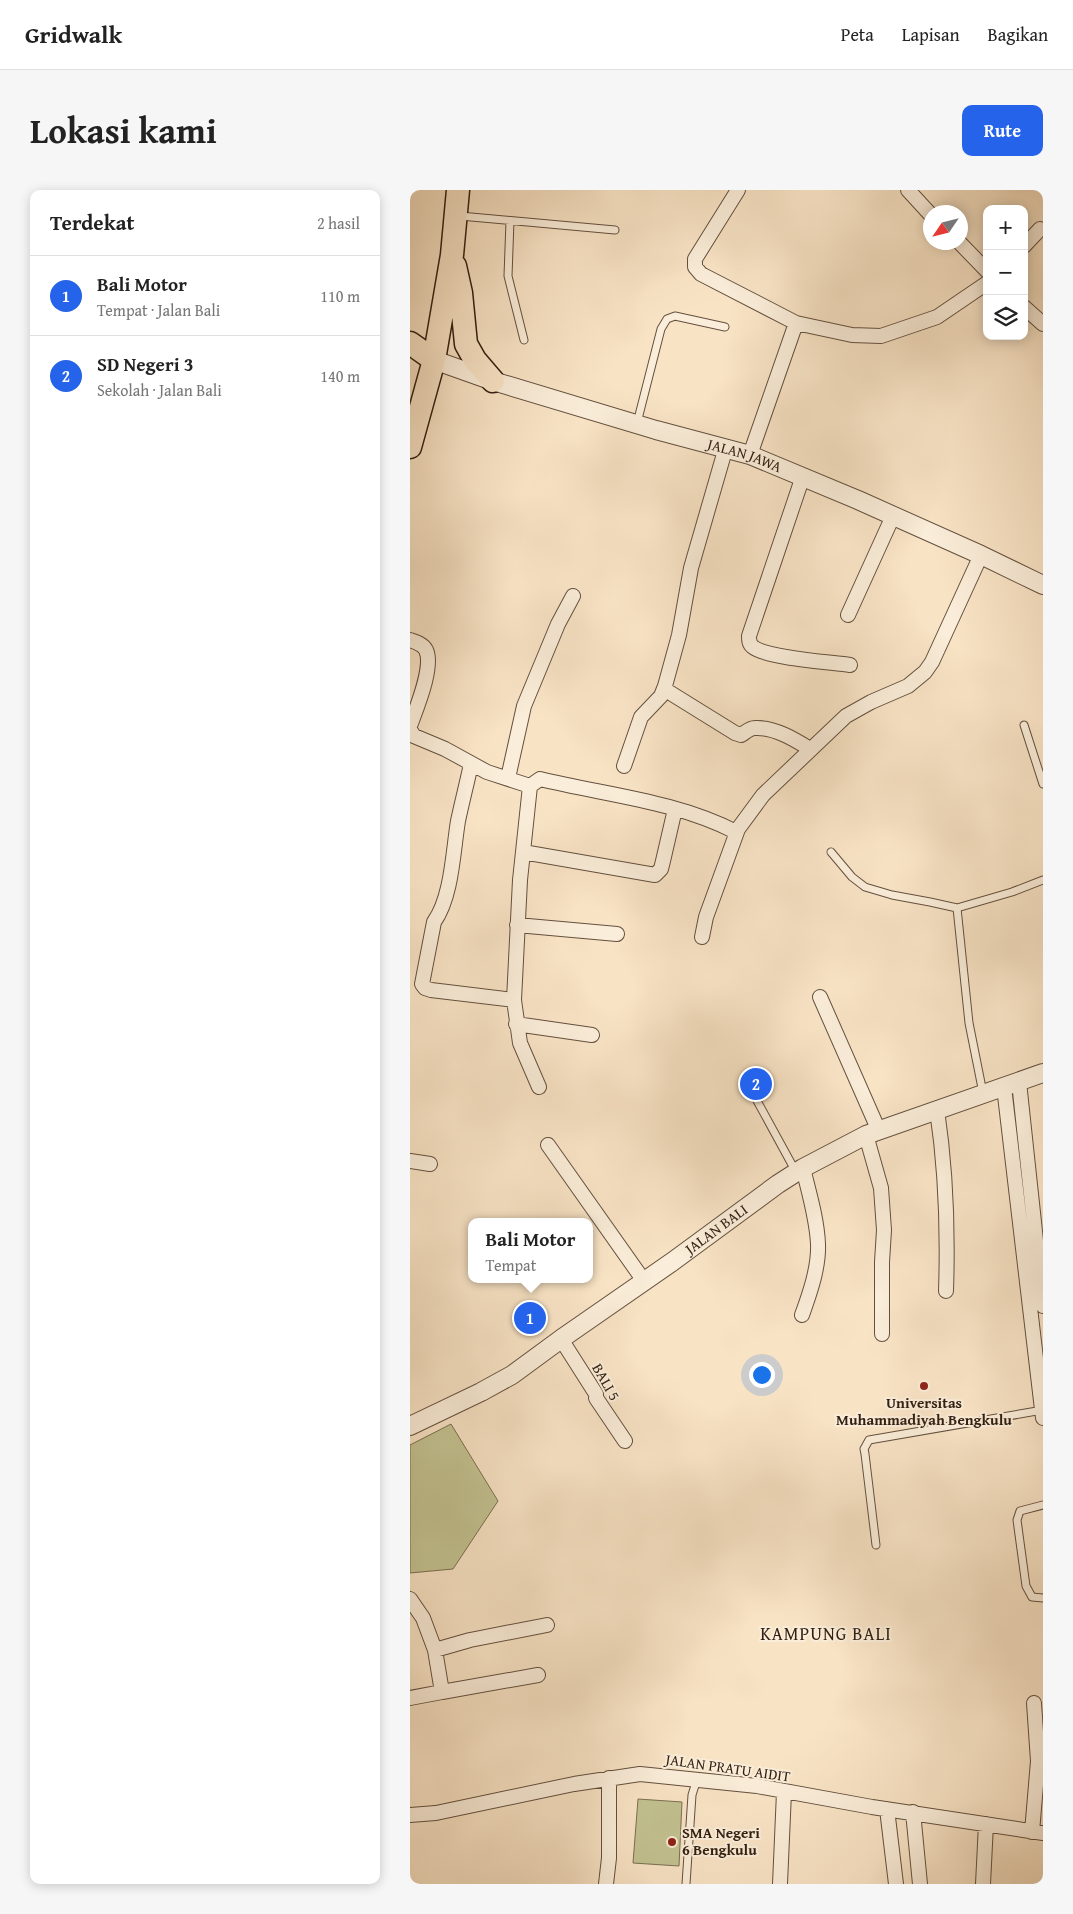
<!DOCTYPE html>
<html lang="id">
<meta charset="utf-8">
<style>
:root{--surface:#fff;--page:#f6f6f6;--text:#222;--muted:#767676;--line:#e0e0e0;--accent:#2563eb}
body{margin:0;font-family:"Gentium Book Plus",serif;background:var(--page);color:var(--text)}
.controls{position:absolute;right:15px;top:15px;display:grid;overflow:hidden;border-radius:10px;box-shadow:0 2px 12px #0003}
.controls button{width:45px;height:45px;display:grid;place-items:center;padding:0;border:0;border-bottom:1px solid var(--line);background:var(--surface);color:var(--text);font:25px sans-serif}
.compass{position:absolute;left:513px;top:15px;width:45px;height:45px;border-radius:50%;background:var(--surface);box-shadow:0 2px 12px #0003;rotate:235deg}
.you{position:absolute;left:351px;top:1184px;width:18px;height:18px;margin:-12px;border:4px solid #fff;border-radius:50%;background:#1a73e8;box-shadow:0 0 0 8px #1a73e833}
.badge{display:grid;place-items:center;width:32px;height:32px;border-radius:50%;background:var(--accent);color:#fff;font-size:16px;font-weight:700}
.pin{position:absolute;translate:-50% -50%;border:2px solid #fff;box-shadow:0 1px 5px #0006}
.popup{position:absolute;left:58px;top:1028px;width:125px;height:65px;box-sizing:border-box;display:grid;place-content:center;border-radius:10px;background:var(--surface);filter:drop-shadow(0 1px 4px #0005);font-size:16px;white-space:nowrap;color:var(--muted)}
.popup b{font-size:19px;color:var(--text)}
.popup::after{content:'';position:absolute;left:50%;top:100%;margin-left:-10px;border:10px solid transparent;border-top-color:var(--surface)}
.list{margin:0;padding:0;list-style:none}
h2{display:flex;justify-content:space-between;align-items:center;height:65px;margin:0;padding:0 20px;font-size:21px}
h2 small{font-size:16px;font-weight:400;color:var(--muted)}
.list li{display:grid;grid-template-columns:32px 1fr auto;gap:15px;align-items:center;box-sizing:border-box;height:80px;padding:0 20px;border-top:1px solid var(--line)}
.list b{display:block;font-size:19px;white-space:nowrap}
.list p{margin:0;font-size:16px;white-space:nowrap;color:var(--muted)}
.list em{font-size:16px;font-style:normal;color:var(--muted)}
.icon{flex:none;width:28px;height:28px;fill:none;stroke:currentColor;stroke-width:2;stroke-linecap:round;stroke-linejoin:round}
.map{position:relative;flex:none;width:633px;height:1694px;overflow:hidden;border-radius:10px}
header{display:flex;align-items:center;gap:30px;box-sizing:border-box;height:70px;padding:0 25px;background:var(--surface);border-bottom:1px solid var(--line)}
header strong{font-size:24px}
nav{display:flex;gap:28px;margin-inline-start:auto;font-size:18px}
.intro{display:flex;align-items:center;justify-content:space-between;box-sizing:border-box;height:120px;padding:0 30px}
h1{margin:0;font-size:35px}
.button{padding:12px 22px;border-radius:10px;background:var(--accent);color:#fff;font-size:18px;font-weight:700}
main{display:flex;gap:30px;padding:0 30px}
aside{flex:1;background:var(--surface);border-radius:10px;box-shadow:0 2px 12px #0003}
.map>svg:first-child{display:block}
.green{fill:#c3c291;stroke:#7a7051}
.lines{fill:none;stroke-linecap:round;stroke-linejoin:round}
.service-casing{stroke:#64503e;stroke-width:9}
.minor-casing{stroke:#64503e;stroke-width:16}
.tertiary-casing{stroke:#64503e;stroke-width:20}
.primary-casing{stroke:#321f11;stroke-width:25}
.service{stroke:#faedd9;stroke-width:7}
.minor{stroke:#faedd9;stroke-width:14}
.tertiary{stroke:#faedd9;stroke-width:18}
.primary{stroke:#f8e3c5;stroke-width:22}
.poi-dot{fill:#8f2418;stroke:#faedd9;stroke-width:2}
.labels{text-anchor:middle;stroke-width:4;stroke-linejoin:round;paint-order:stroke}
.street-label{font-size:15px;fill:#321f11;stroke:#faedd9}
.poi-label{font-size:15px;font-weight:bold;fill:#321f11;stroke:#faedd9}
.quarter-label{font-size:18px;letter-spacing:1px;fill:#321f11;stroke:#faedd9}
</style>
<header>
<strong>Gridwalk</strong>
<nav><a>Peta</a><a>Lapisan</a><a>Bagikan</a></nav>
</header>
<div class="intro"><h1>Lokasi kami</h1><a class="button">Rute</a></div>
<main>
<aside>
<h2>Terdekat<small>2 hasil</small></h2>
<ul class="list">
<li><span class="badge">1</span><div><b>Bali Motor</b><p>Tempat · Jalan Bali</p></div><em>110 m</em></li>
<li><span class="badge">2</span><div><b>SD Negeri 3</b><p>Sekolah · Jalan Bali</p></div><em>140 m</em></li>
</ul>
</aside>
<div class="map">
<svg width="633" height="1694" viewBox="0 0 633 1694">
<rect width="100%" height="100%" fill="#f8e3c5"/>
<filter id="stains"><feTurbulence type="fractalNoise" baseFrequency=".004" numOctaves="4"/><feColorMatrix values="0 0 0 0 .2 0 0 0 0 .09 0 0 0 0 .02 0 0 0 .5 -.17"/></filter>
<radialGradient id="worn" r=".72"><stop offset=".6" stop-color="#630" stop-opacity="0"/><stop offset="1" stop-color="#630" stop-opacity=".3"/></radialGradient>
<path class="green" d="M41,1234L88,1311L43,1379L0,1383V1255Z
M228,1609L272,1612L269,1676L223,1673Z"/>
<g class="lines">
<defs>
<path id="service" d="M50,26L205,40
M100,31L98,86L114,150
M227,233L251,139L257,129L265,126L315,137
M614,535L633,594
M421,662L442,687L455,697L482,705L520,712L547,718
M573,903L559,833L547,718L602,702L633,690
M345,907L386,982
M633,1315L610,1321L607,1330L616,1396L622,1407L633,1408
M466,1355L455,1264L454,1259L459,1250L633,1220
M276,1694L282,1605L287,1589"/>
<path id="minor" d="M328,0L285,69V77L291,84L386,133L442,145L471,146L527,127L577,93
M498,0L520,24
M549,52L577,81
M614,56L630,39
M614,117L633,134
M340,265L386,133
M393,286L339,446C339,450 339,454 343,457C357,468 419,472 440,475
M438,425L483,326
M0,450C6,452 13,454 16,460C24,477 6,519 0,536
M254,499L325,543L331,545C335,543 339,538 345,538C364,537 384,549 400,559
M0,540L4,546L35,559L77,582L120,596L110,690L104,810L110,853L129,897
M61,574C57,593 52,612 48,631C43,661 42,707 24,732L12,794L15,798L21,800L104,810
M214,576L231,527L251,506L255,496L269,445L281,378L316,257
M98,588L114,516L148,434L163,406
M120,596L130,589C196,605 266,611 326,642
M113,662L245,685L251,679L253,671L265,619
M107,735L207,744
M292,747L296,727L328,639L353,605L436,526L461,512L498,496L515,482L522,472L571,365
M410,807L469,941
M106,834L182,845
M609,892L633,1116
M594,897L633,1228
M527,920C536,980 538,1041 536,1101
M456,945L471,998L474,1040L472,1072V1144
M138,955L234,1091
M0,971L20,974
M392,1125C400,1103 409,1077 408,1054C407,1029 399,1003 393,978
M151,1149L186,1204V1208L215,1251
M0,1409L13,1428L25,1460L60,1450L137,1435
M25,1460L32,1502L128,1485
M0,1508L32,1502
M477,1619L486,1694
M503,1622L510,1694
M0,1625L26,1623L164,1594L230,1584L347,1596L462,1617L633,1643
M622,1642L628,1571L624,1513
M196,1694L199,1668V1588
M370,1694L374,1602
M573,1694L576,1634"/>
<g id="tertiary">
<path id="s1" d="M24,170L83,191L246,240L340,265L448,310L571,365L633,395"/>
<path id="s2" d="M0,1236L71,1202L102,1185L151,1149L262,1072L368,994L393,978L456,945L633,883"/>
</g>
<path id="primary" d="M45,76L51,103L56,154L65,170L83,191
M0,153L24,170
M0,257L24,170L42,65L48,0"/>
</defs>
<use href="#service" class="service-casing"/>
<use href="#minor" class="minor-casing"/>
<use href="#tertiary" class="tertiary-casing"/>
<use href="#primary" class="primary-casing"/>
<use href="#service" class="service"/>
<use href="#minor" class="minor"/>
<use href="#tertiary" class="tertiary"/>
<use href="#primary" class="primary"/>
</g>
<g class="poi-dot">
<circle cx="514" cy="1196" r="5"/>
<circle cx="262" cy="1652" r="5"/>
</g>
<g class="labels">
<g class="street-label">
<text dy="5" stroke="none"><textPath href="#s1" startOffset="325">JALAN JAWA</textPath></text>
<text dy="5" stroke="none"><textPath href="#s2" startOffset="365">JALAN BALI</textPath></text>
<text transform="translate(196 1192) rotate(60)" y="5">BALI 5</text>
<text transform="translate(318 1578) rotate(8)" y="5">JALAN PRATU AIDIT</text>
</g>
<g class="poi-label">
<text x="514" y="1218">Universitas<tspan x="514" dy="17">Muhammadiyah Bengkulu</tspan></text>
<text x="272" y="1648" text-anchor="start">SMA Negeri<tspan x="272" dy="17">6 Bengkulu</tspan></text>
</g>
<g class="quarter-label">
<text x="416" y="1450">KAMPUNG BALI</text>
</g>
</g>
<rect width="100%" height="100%" filter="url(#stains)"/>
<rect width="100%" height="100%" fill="url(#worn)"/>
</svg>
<div class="controls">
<button>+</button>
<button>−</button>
<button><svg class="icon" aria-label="layers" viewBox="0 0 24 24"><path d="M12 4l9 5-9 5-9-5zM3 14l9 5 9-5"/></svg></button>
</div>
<svg class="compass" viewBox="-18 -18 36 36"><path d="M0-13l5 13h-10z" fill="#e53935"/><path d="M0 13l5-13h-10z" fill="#767676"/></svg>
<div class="you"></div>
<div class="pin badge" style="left:120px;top:1128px">1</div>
<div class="popup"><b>Bali Motor</b>Tempat</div>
<div class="pin badge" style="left:346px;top:894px">2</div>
</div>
</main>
